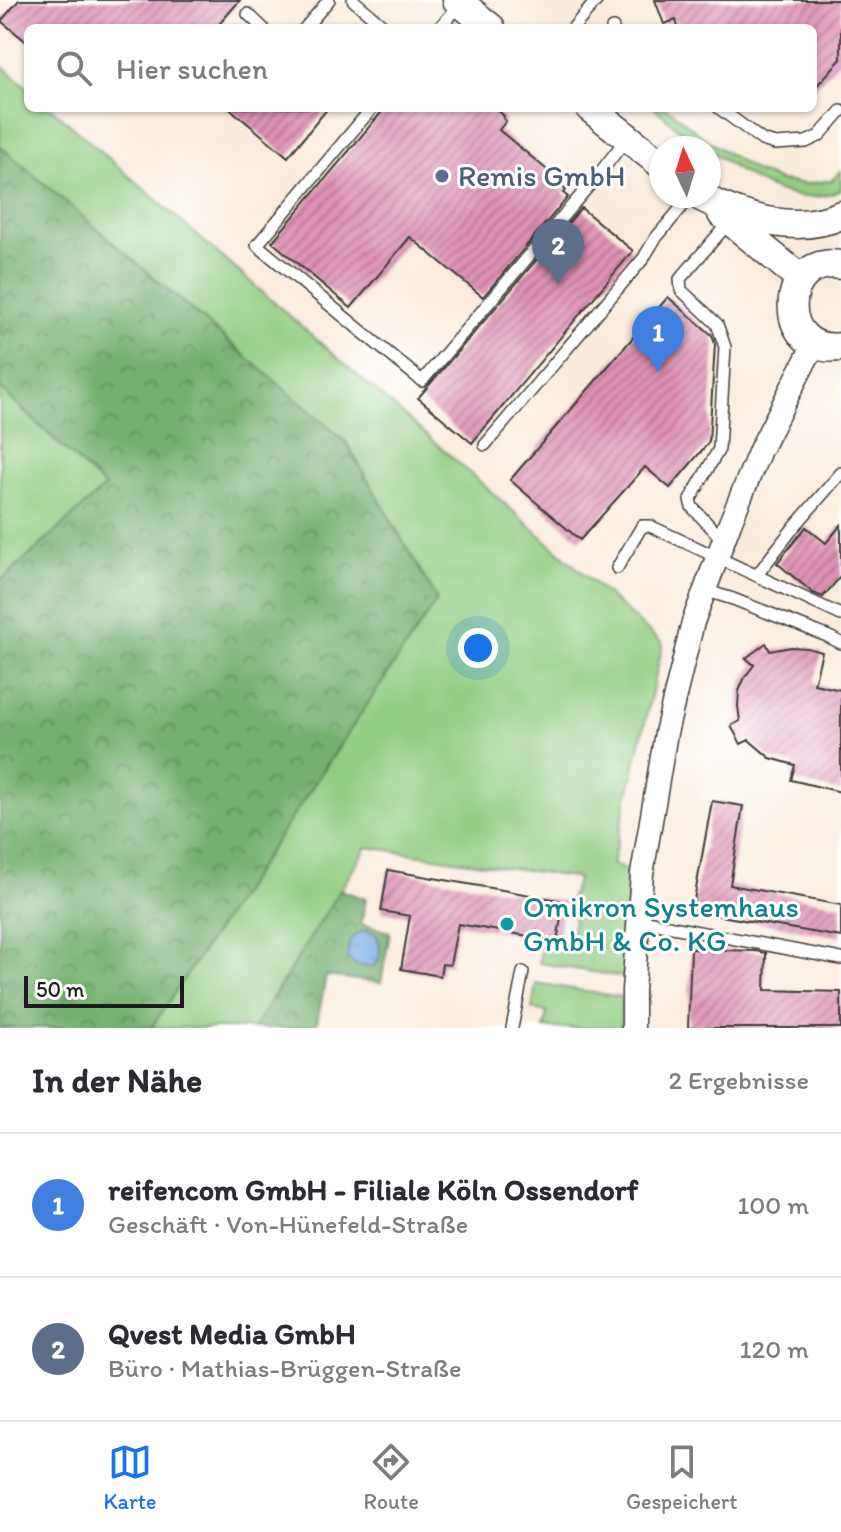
<!DOCTYPE html>
<html lang="de">
<meta charset="utf-8">
<style>
:root{--surface:#fff;--page:#f7f7f7;--text:#2b2b33;--muted:#7c7c81;--line:#e1e1e2;--accent:#1a73e8}
body{margin:0;font-family:Itim,sans-serif;background:var(--page);color:var(--text)}
.compass{position:absolute;left:649px;top:136px;width:72px;height:72px;border-radius:50%;background:var(--surface);box-shadow:0 2px 6px #0004;rotate:356deg}
.scale{position:absolute;left:24px;bottom:20px;width:160px;box-sizing:border-box;padding-left:8px;border:4px solid #1c1c1c;border-top:0;font-size:22px;line-height:28px;white-space:nowrap;color:#1c1c1c;-webkit-text-stroke:6px #fff;paint-order:stroke}
.you{position:absolute;left:478px;top:648px;width:28px;height:28px;margin:-20px;border:6px solid #fff;border-radius:50%;background:#1a73e8;box-shadow:0 0 0 12px #1a73e833}
.badge{display:grid;place-items:center;width:52px;height:52px;border-radius:50%;background:var(--accent);color:#fff;font-size:26px;font-weight:700}
.pin{position:absolute;translate:-50% -66px;filter:drop-shadow(0 2px 4px #0008)}
.pin::after{content:'';position:absolute;top:42px;width:28px;height:24px;background:inherit;clip-path:polygon(0 0,100% 0,50% 100%)}
.list{margin:0;padding:0;list-style:none}
h2{display:flex;justify-content:space-between;align-items:center;height:104px;margin:0;padding:0 32px;font-size:34px}
h2 small{font-size:26px;font-weight:400;color:var(--muted)}
.list li{display:grid;grid-template-columns:52px 1fr auto;gap:24px;align-items:center;box-sizing:border-box;height:144px;padding:0 32px;border-top:2px solid var(--line)}
.list b{display:block;font-size:30px;white-space:nowrap}
.list p{margin:0;font-size:26px;white-space:nowrap;color:var(--muted)}
.list em{font-size:26px;font-style:normal;color:var(--muted)}
.icon{flex:none;width:44px;height:44px;fill:none;stroke:currentColor;stroke-width:2;stroke-linecap:round;stroke-linejoin:round}
.map{position:relative;flex:none;width:841px;height:1028px;overflow:hidden}
.search{position:absolute;background:var(--surface);box-shadow:0 2px 6px #0004;left:24px;right:24px;top:24px;height:88px;display:flex;align-items:center;gap:20px;box-sizing:border-box;padding:0 28px;border-radius:12px;color:var(--muted);font-size:30px}
.sheet{height:392px;background:var(--surface)}
nav{display:flex;justify-content:space-around;align-items:center;box-sizing:border-box;height:112px;border-top:2px solid var(--line);background:var(--surface);font-size:22px;color:var(--muted)}
nav a{display:grid;justify-items:center;gap:4px}
nav .on{color:var(--accent)}
.map>svg:first-child{display:block}
.green{fill:#90cc81;stroke:#56744e;stroke-width:2}
.forest{fill:url(#forest-crowns);stroke:#486646;stroke-width:2}
.water{fill:url(#water-ripples);stroke:#4b6481;stroke-width:2}
.building{fill:url(#building-hatch)}
.lines{fill:none;stroke-linecap:round;stroke-linejoin:round}
.service-casing{stroke:#3d3b39;stroke-width:14}
.minor-casing{stroke:#3d3b39;stroke-width:25}
.tertiary-casing{stroke:#3d3b39;stroke-width:31}
.service{stroke:#fff;stroke-width:11}
.minor{stroke:#fff;stroke-width:22}
.tertiary{stroke:#fff;stroke-width:28}
.service-dot{fill:#5c6f8a;stroke:#fff;stroke-width:3}
.culture-dot{fill:#0f9aa8;stroke:#fff;stroke-width:3}
.labels{text-anchor:middle;stroke-width:6;stroke-linejoin:round;paint-order:stroke}
.service-label{font-size:30px;fill:#4e5e75;stroke:#fff;text-anchor:start}
.culture-label{font-size:30px;fill:#0d838f;stroke:#fff;text-anchor:start}
</style>
<div class="map">
<svg width="841" height="1028" viewBox="0 0 841 1028">
<defs>
<pattern id="forest-crowns" width="20" height="18" patternUnits="userSpaceOnUse" patternTransform="scale(2)"><rect width="20" height="18" fill="#74b06f"/><path d="M2 6a3 3 0 1 1 6 0M12 15a3 3 0 1 1 6 0" fill="none" stroke="#5e8e5a"/></pattern>
<pattern id="water-ripples" width="26" height="14" patternUnits="userSpaceOnUse" patternTransform="scale(2)"><rect width="26" height="14" fill="#7aade6"/><path d="M2 4q2-2 4 0t4 0M15 11q2-2 4 0t4 0" fill="none" stroke="#638cba"/></pattern>
<pattern id="building-hatch" width="6" height="6" patternUnits="userSpaceOnUse" patternTransform="scale(2)"><rect width="6" height="6" fill="#de92b5"/><path d="M-1 1l2-2M0 6l6-6M5 7l2-2" fill="none" stroke="#b37692"/></pattern>
</defs>
<rect width="100%" height="100%" fill="#fff"/>
<filter id="ink" filterUnits="userSpaceOnUse"><feTurbulence type="fractalNoise" baseFrequency=".0125" numOctaves="2"/><feDisplacementMap in="SourceGraphic" scale="16" xChannelSelector="R" yChannelSelector="G"/><feConvolveMatrix kernelMatrix="1 2 1 2 8 2 1 2 1" color-interpolation-filters="sRGB"/></filter>
<filter id="wash" filterUnits="userSpaceOnUse"><feTurbulence type="fractalNoise" baseFrequency=".006" numOctaves="4" result="noise"/><feDisplacementMap in="SourceGraphic" scale="32" xChannelSelector="R" yChannelSelector="G"/><feGaussianBlur stdDeviation="1.8" result="paint"/><feColorMatrix in="noise" values="0 0 0 0 0 0 0 0 0 0 0 0 0 0 0 0 0 1.4 0 .05"/><feComposite in="paint" operator="in"/></filter>
<g filter="url(#wash)">
<rect width="100%" height="100%" fill="#f9ebdb"/>
<path class="green" d="M0,64L28,88V108H51L479,481L663,644L612,864L631,872L623,977L539,963L542,939L570,942L574,917L565,913L578,878L367,847L254,1028H151L437,600L346,442L0,146Z
M654,108H667L707,140L757,172L780,181L806,184L832,180L841,171V190C794,213 746,176 709,150V148C689,141 671,121 654,108Z
M0,388L105,487L0,582Z
M536,983L621,997V1028H544L547,1012L532,1009Z"/>
<path class="forest" d="M0,146L346,442L437,600L151,1028H0V582L105,487L0,388Z
M340,890L366,899L361,924L390,932L381,983L326,976L316,1028H254Z"/>
<path class="water" d="M365,931L377,936L380,946L379,961L371,967L356,965L348,958C347,943 350,935 365,931Z"/>
<g id="blocks">
<path class="building" d="M19,0H240L216,28H28V43L1,21Z
M655,0H841V59L813,90V28H678L676,20L664,24Z
M229,108H328L288,157Z
M385,108H495L504,116L503,118L506,121L499,130L552,174L550,177L566,190L563,193L568,197L483,297L410,237L351,308L272,242Z
M581,208L633,251L472,443L418,398Z
M668,297L712,335L715,344L709,442L670,488L645,467L580,540L510,480Z
M841,525V576L823,597L813,593L777,563L806,527L826,543Z
M766,643L770,651L791,647L807,648L822,652L814,684L841,690V792L791,780L795,765L770,758L749,740L741,744L731,726L740,721L738,706L739,691L745,677L754,665L746,658Z
M712,801L743,806L730,885L841,905V937L692,911Z
M388,870L564,901L557,941L458,924L450,965L442,964L440,976L401,969L410,916L381,911Z
M691,949L755,951L766,953L765,990L841,992V1028H688Z"/>
</g>
</g>
<g filter="url(#ink)">
<use href="#blocks" fill-opacity="0" stroke="#3d3b39" stroke-width="2"/>
<g class="lines">
<defs>
<path id="service" d="M353,0L386,28
M248,14L263,28
M305,28L329,0
M439,28L461,4
M573,28L597,0
M612,28H613
M372,108L257,245L422,381L599,174L627,138
M719,108L762,140L775,144L806,142L819,136L841,111
M485,445L643,259L655,239L691,196
M723,540L692,507L690,500L719,449L725,347L717,324L681,290L680,279L730,221
M617,568L642,526H650L841,615
M757,575L794,527L841,473
M704,590L733,599L827,636L841,643
M639,918L662,925L841,959
M512,1028L523,972"/>
<path id="minor" d="M633,1028V990L642,874L666,733L693,622L730,523L760,450L814,344"/>
<path id="tertiary" d="M457,0L491,28
M590,108L661,164
M701,197C743,218 796,235 841,215
M722,214L801,279
M841,265C777,255 776,356 841,347"/>
</defs>
<use href="#service" class="service-casing"/>
<use href="#minor" class="minor-casing"/>
<use href="#tertiary" class="tertiary-casing"/>
<use href="#service" class="service"/>
<use href="#minor" class="minor"/>
<use href="#tertiary" class="tertiary"/>
</g>
</g>
<circle class="service-dot" cx="442" cy="176" r="8"/>
<circle class="culture-dot" cx="507" cy="924" r="8"/>
<g class="labels">
<g class="service-label">
<text x="458" y="186">Remis GmbH</text>
</g>
<g class="culture-label">
<text x="523" y="917">Omikron Systemhaus<tspan x="523" dy="34">GmbH &amp; Co. KG</tspan></text>
</g>
</g>
</svg>
<svg class="compass" viewBox="-18 -18 36 36"><path d="M0-13l5 13h-10z" fill="#e53935"/><path d="M0 13l5-13h-10z" fill="#7c7c81"/></svg>
<div class="scale">50 m</div>
<div class="you"></div>
<div class="pin badge" style="left:658px;top:372px;background:#3f7fe0">1</div>
<div class="pin badge" style="left:558px;top:285px;background:#5c6f8a">2</div>
<div class="search"><svg class="icon" aria-label="search" viewBox="0 0 24 24"><circle cx="10" cy="10" r="6"/><path d="M15 15l6 6"/></svg>Hier suchen</div>
</div>
<section class="sheet">
<h2>In der Nähe<small>2 Ergebnisse</small></h2>
<ul class="list">
<li><span class="badge" style="background:#3f7fe0">1</span><div><b>reifencom GmbH - Filiale Köln Ossendorf</b><p>Geschäft · Von-Hünefeld-Straße</p></div><em>100 m</em></li>
<li><span class="badge" style="background:#5c6f8a">2</span><div><b>Qvest Media GmbH</b><p>Büro · Mathias-Brüggen-Straße</p></div><em>120 m</em></li>
</ul>
</section>
<nav>
<a class="on"><svg class="icon" aria-label="map" viewBox="0 0 24 24"><path d="M3 6l6-2 6 2 6-2v14l-6 2-6-2-6 2zM9 4v14M15 6v14"/></svg>Karte</a>
<a><svg class="icon" aria-label="directions" viewBox="0 0 24 24"><path d="M12 3l9 9-9 9-9-9zM9 14v-3h6M13 9l2 2-2 2"/></svg>Route</a>
<a><svg class="icon" aria-label="saved" viewBox="0 0 24 24"><path d="M7 4h10v16l-5-4-5 4z"/></svg>Gespeichert</a>
</nav>
